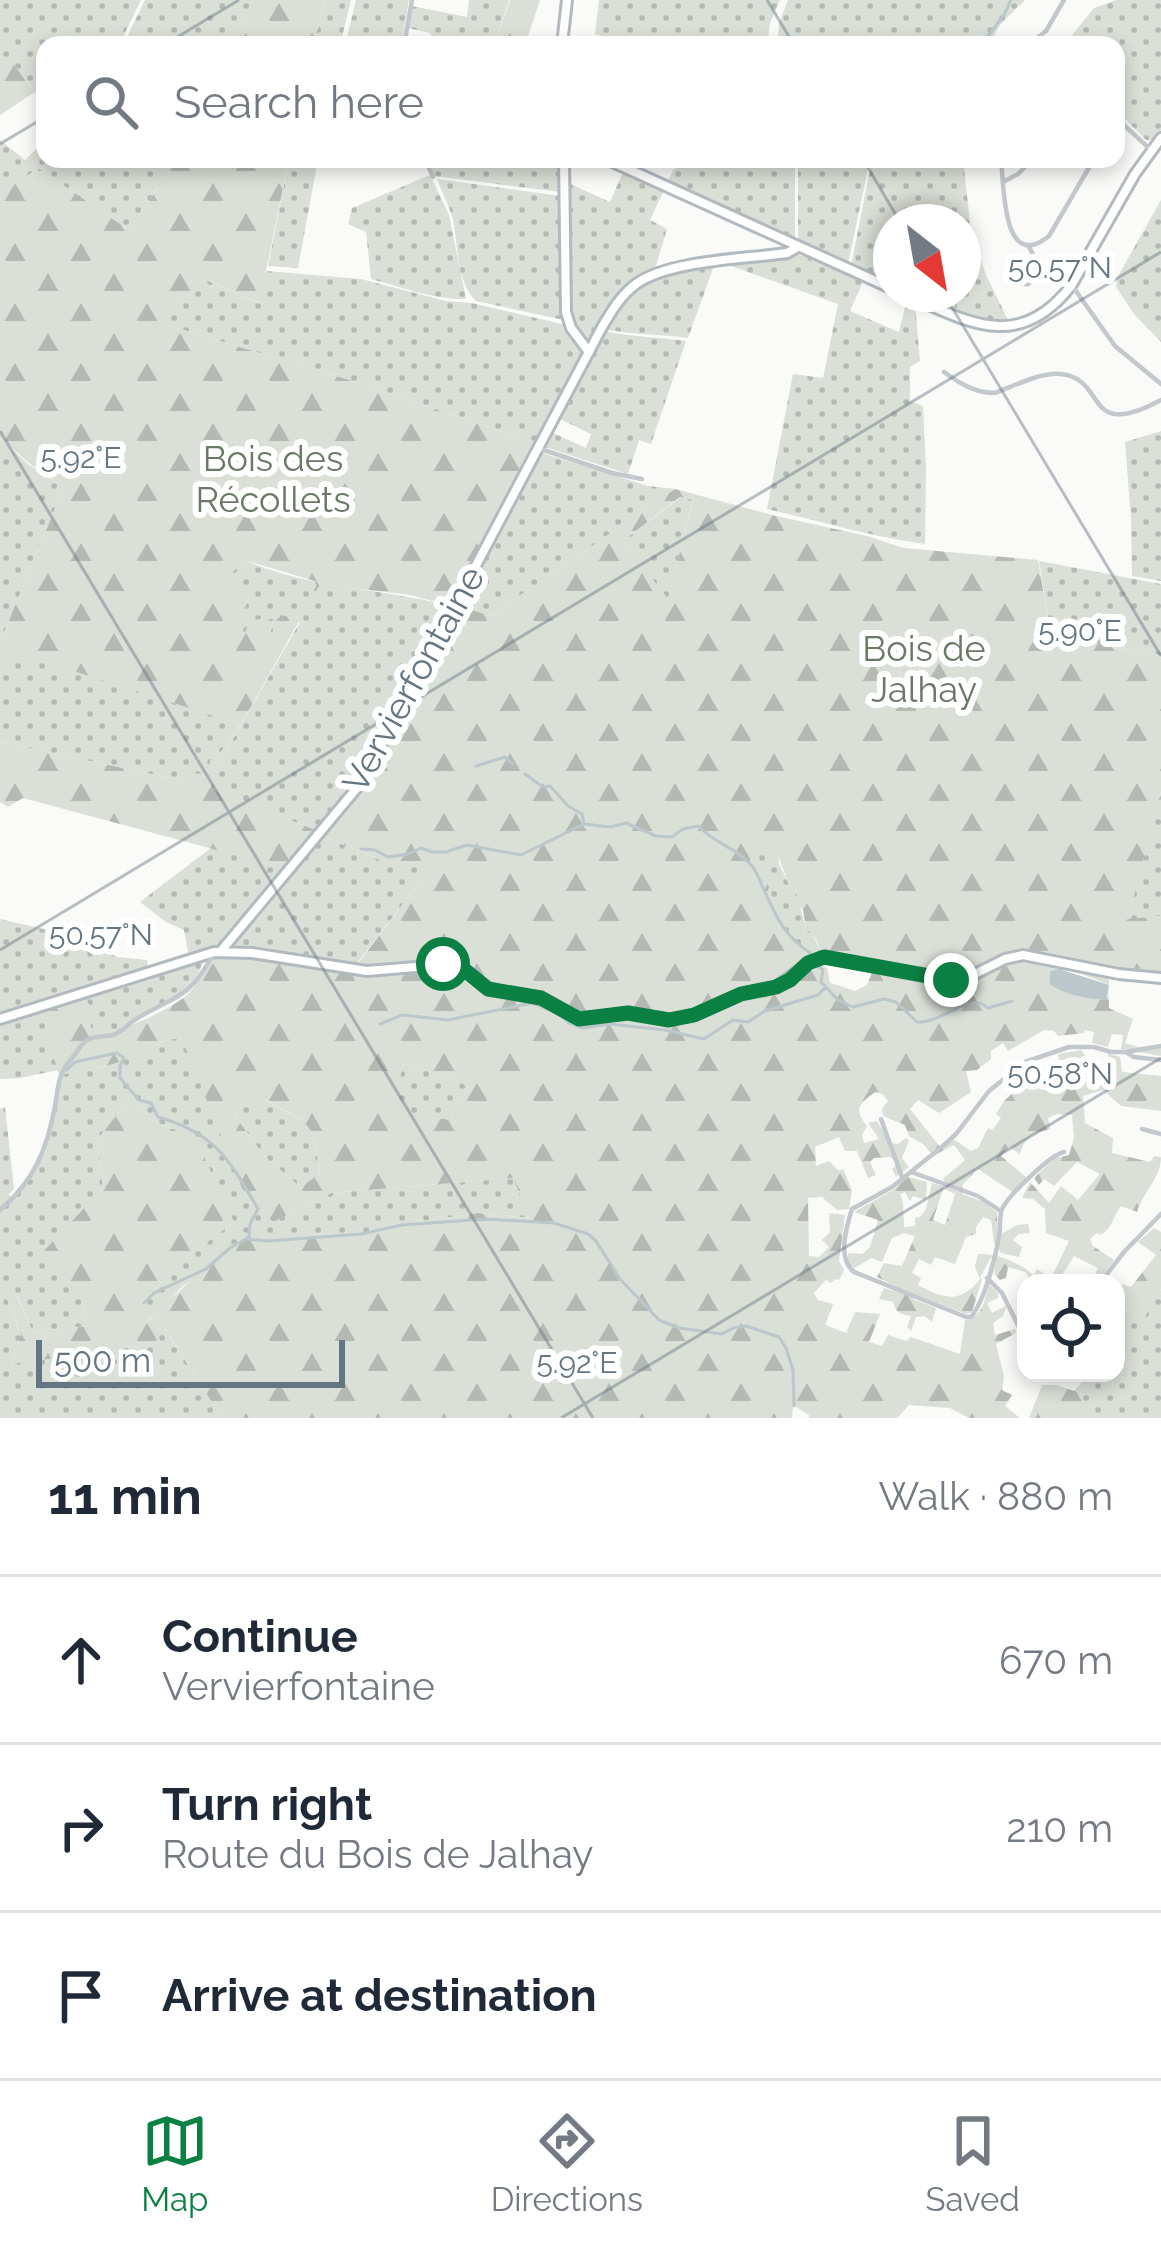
<!DOCTYPE html>
<meta charset="utf-8">
<style>
:root{--surface:#fff;--page:#f6f6f7;--text:#1f2937;--muted:#747a83;--line:#e0e1e3;--accent:#0b8043}
body{margin:0;font-family:Raleway,sans-serif;background:var(--page);color:var(--text)}
.controls{position:absolute;right:36px;bottom:36px;display:grid;overflow:hidden;border-radius:24px;box-shadow:0 6px 18px #0003}
.controls button{width:108px;height:108px;display:grid;place-items:center;padding:0;border:0;border-bottom:3px solid var(--line);background:var(--surface);color:var(--text);font:60px sans-serif}
.compass{position:absolute;left:873px;top:204px;width:108px;height:108px;border-radius:50%;background:var(--surface);box-shadow:0 6px 18px #0003;rotate:149deg}
.scale{position:absolute;left:36px;bottom:30px;width:309px;box-sizing:border-box;padding-left:12px;border:6px solid #657683;border-top:0;font-size:33px;line-height:42px;white-space:nowrap;color:#657683;-webkit-text-stroke:9px #fff;paint-order:stroke}
.stop{position:absolute;width:36px;height:36px;margin:-27px;border:9px solid #0b8043;border-radius:50%;background:#fff}
.stop.end{background:#0b8043;border-color:#fff;box-shadow:0 3px 12px #0008}
.list{margin:0;padding:0;list-style:none}
h2{display:flex;justify-content:space-between;align-items:center;height:156px;margin:0;padding:0 48px;font-size:51px}
h2 small{font-size:39px;font-weight:400;color:var(--muted)}
.list li{display:grid;grid-template-columns:78px 1fr auto;gap:36px;align-items:center;box-sizing:border-box;height:168px;padding:0 48px;border-top:3px solid var(--line)}
.list b{display:block;font-size:45px;white-space:nowrap}
.list p{margin:0;font-size:39px;white-space:nowrap;color:var(--muted)}
.list em{font-size:39px;font-style:normal;color:var(--muted)}
.icon{flex:none;width:66px;height:66px;fill:none;stroke:currentColor;stroke-width:2;stroke-linecap:round;stroke-linejoin:round}
.map{position:relative;flex:none;width:1161px;height:1418px;overflow:hidden}
.search{position:absolute;background:var(--surface);box-shadow:0 6px 18px #0003;left:36px;right:36px;top:36px;height:132px;display:flex;align-items:center;gap:30px;box-sizing:border-box;padding:0 42px;border-radius:24px;color:var(--muted);font-size:45px}
.sheet{height:660px;background:var(--surface)}
nav{display:flex;justify-content:space-around;align-items:center;box-sizing:border-box;height:168px;border-top:3px solid var(--line);background:var(--surface);font-size:33px;color:var(--muted)}
nav a{display:grid;justify-items:center;gap:6px}
nav .on{color:var(--accent)}
.map>svg:first-child{display:block}
.grass{fill:url(#grass-dots)}
.forest{fill:url(#forest-firs);fill-rule:evenodd}
.water{fill:#bbc7cb}
.lines{fill:none;stroke-linecap:round;stroke-linejoin:round}
.stream{stroke:#bbc7cb;stroke-width:3}
.secondary-casing{stroke:#b3babf;stroke-width:14}
.street{stroke:#c3c8cc;stroke-width:4.5}
.secondary{stroke:#fff;stroke-width:8}
.route{stroke:#0b8043;stroke-width:15}
.ticks{fill:none;stroke:#657683;stroke-width:3;stroke-opacity:0.45}
.labels{text-anchor:middle;stroke-width:12;stroke-linejoin:round;paint-order:stroke}
.park-label{font-size:36px;fill:#687a64;stroke:#fff}
.street-label{font-size:36px;fill:#657683;stroke:#fff}
.ticks-label{font-size:30px;text-anchor:middle;fill:#657683;stroke:#fff;stroke-width:12;stroke-linejoin:round;paint-order:stroke}
</style>
<div class="map">
<svg width="1161" height="1418" viewBox="0 0 1161 1418">
<defs>
<pattern id="grass-dots" width="8" height="8" patternUnits="userSpaceOnUse" patternTransform="scale(3)"><rect width="8" height="8" fill="#dadfd7"/><path d="M2 2h.1M6 6h.1" fill="none" stroke="#b4b9b4" stroke-width="1.8" stroke-linecap="round"/></pattern>
<pattern id="forest-firs" width="22" height="20" patternUnits="userSpaceOnUse" patternTransform="scale(3)"><rect width="22" height="20" fill="#dadfd7"/><path d="M5 1l3.5 6h-7zM16 11l3.5 6h-7z" fill="#b4b9b4"/></pattern>
</defs>
<rect width="100%" height="100%" fill="#fafaf8"/>
<path class="grass" d="M0,0H141L119,45H45V86L35,92L15,66L0,56Z
M145,0H254L228,45H123Z
M324,0H351L340,45H314Z
M356,0H409L401,45H345Z
M469,0H509L497,39L490,45H450L449,39L433,38L430,33L408,28L412,6L467,17Z
M599,0H780L770,23L767,45H600L602,36L595,34Z
M788,0H1025L1000,25L989,45H777L779,23Z
M1117,0H1161V131L1153,140H1146L1123,117L1124,113L1116,102V45H1064L1094,8Z
M0,140L25,160L45,140V159H178L129,230L39,169L0,195Z
M289,159H318L298,268L268,266Z
M427,159H562L560,192L434,176Z
M686,159H795V242L667,184L673,170L683,164Z
M798,159H870L848,264L798,243Z
M872,159H963L971,231L986,275L1010,324L991,325L952,312L960,294H963V222H891V285L851,266Z
M624,170L665,188L650,220L667,229L654,272L637,281L594,338L585,342L570,317L566,182L610,202Z
M430,175L449,215L466,299C435,300 401,287 371,279L366,232L348,224L352,208Z
M437,179L560,196L564,320L476,301C455,281 459,242 452,216C448,203 441,191 437,179Z
M1161,200V342L1134,314L1116,287L1117,278Z
M798,255L812,257L864,280L850,311L899,332L907,299L915,303L920,361L910,367V401L923,406L926,467L925,544C872,537 820,521 767,509L793,374L823,378L838,304L728,265Z
M714,266L688,338C660,334 632,335 605,329C634,279 659,273 714,266Z
M266,271L361,279L446,301L472,303L566,325L580,345L582,355L538,444L359,383L167,325L163,320L176,305L204,279L261,304Z
M604,331C631,337 659,337 686,341L651,444L639,440L628,474L542,446L551,432L586,448L591,434L558,418Z
M1161,431V581L1132,576L1131,518L1125,442Z
M0,438L29,465L64,487L0,642Z
M539,452L648,486L675,489L490,616L458,605Z
M681,497L693,499L668,600L623,541Z
M247,561C312,589 383,588 450,606L360,773L315,830L213,790V774L300,622L296,620L299,612L273,636H270L273,620L244,636L234,631L250,596L223,588L233,571Z
M1039,561L1161,584V656L1147,651L1111,647L1050,631Z
M10,650L239,724L221,752L213,754L206,774L187,784L170,778L0,742V674Z
M1161,792V916L1127,920Z
M320,835L388,863L437,860L355,966L235,949L231,946V941Z
M768,847L778,855L779,864L791,888H795L806,929L812,933L819,948L809,954C798,947 793,931 782,927L759,875C752,871 749,865 750,856Z
M211,848L284,868L218,946L189,957L184,930L166,922L140,902Z
M0,919L90,940L88,943L117,957L147,960L148,969L0,1016Z
M205,958L193,985L122,1029L107,1035H91L90,1018L83,998Z
M41,1011L58,1070L20,1078L0,1079V1023Z
M172,1038L182,1039L273,1222L331,1193L513,1178L531,1218L478,1213L390,1226L378,1231L266,1241L261,1230L179,1289L170,1302L147,1321L141,1303L188,1256L234,1222L175,1130L151,1120L132,1095L98,1139L103,1188L83,1298L87,1326L33,1332L17,1296L7,1299L21,1336L12,1363L155,1344L163,1326L222,1418H0V1212L20,1192L45,1153L63,1074L104,1067Z
M403,1064L451,1078L469,1087L450,1120L392,1111Z
M265,1100C312,1126 313,1120 320,1175L300,1187L264,1156L236,1117L235,1110Z
M5,1107L14,1189L9,1194L11,1197L0,1208V1109Z
M1161,1289V1418H1084L1081,1393L1092,1373H1116C1116,1350 1111,1325 1129,1309L1143,1319Z"/>
<path class="forest" d="M254,0H324L314,45H228Z
M510,0H540L525,45H490L497,39Z
M0,56L15,66L35,92L0,115Z
M178,159H289L266,271L262,304L204,279L176,305L164,320L167,325L359,383L538,444L450,606L410,595L320,584L213,774L214,790L315,830L284,868L23,798L8,807L0,802V742L170,778L187,784L191,774L206,773L213,754L221,752L239,724L11,651L0,674V642L64,487L36,469L0,438V195L38,168L129,230ZM247,561L318,582L300,620L296,619L300,611L277,619L273,636L270,635L273,619C256,618 250,618 244,635L235,631L250,595L224,588L233,571Z
M675,489L776,516L867,536L904,548L1038,560L1050,631L1111,647L1147,651L1161,656V792L1128,919L1161,916V979L1109,973V985C1091,978 1069,966 1050,971V983C1064,994 1090,1001 1107,999L1109,995V1008L1133,1019L1125,1043L1149,1050L1161,1048V1056L1121,1049L1123,1035L1112,1034L1108,1047L1092,1043L1094,1032L1085,1030L1084,1033L1058,1036L1054,1031L1044,1030L1008,1051L1003,1043L991,1051V1059L977,1070L966,1071L971,1092L939,1113L918,1100L910,1109L941,1148L953,1139L971,1151L978,1148L988,1128L992,1130L1001,1118L996,1114L1004,1101L1027,1080L1025,1076L1044,1068L1047,1078L1061,1074L1058,1054L1081,1050L1086,1057L1088,1069L1092,1073L1107,1071L1110,1067L1108,1054L1120,1057L1122,1072L1161,1076V1111L1121,1106L1103,1090L1083,1096L1085,1123L1113,1138L1112,1153L1150,1162L1154,1156L1161,1157C1161,1178 1143,1192 1137,1212L1121,1206C1113,1215 1113,1229 1100,1235L1097,1233L1090,1239L1093,1246L1114,1260L1098,1283H1091L1098,1268L1074,1256L1057,1283H1033L1025,1272L1008,1267L1006,1278L1000,1280L994,1274L996,1259L991,1257L980,1278L982,1279L972,1312L966,1314L914,1294L913,1299L936,1308L932,1322L925,1316L916,1317L911,1331L907,1327L911,1316C900,1314 896,1313 893,1302L879,1299L884,1288L901,1293V1289L877,1277L884,1263L902,1266L915,1236L904,1233L892,1238L882,1262L872,1258L854,1268L848,1264V1253L862,1254L870,1247L878,1220L854,1212L893,1190L908,1177L927,1182L926,1200L913,1196L910,1201L905,1192L900,1194L903,1202L904,1227L915,1226V1218L920,1217L926,1209L932,1183L944,1186L933,1220L945,1225L955,1194L945,1189L946,1187L958,1191L960,1189L946,1184L943,1179L965,1160L954,1145L933,1156L924,1145L909,1136L905,1125L883,1116L882,1109L888,1101L883,1094L875,1092C859,1104 853,1109 867,1126L862,1135L864,1143L879,1139L868,1123L877,1121L891,1143L898,1144L906,1138L909,1141L902,1158L909,1167L896,1177L892,1169L899,1163L890,1157L874,1158L870,1162L876,1175L868,1178L857,1151H845L839,1137L815,1147L816,1166L829,1161L839,1171L843,1169L852,1190L849,1209L837,1210L822,1197L808,1198L809,1256L819,1257L829,1247L822,1240L830,1232L829,1213L845,1215L839,1261L844,1270L839,1280L835,1279L831,1283L826,1280L814,1293L818,1300L833,1304L825,1325L846,1333L855,1312L880,1314L869,1342L882,1346L888,1335L906,1341L911,1337L960,1354L965,1320C983,1317 985,1300 989,1284L998,1293V1298L987,1303L992,1313L1007,1305L1003,1316L993,1323L995,1335L1015,1329L1016,1333L996,1344L1004,1376L1002,1390L1012,1395L1005,1406L1020,1418H969L950,1408L909,1405L897,1418H809V1415L793,1405L792,1418H222L164,1327L155,1344L12,1364L21,1335L7,1299L16,1295L33,1332L87,1326L83,1298L41,1254L103,1188L98,1139L132,1095L151,1120L175,1130L201,1150L234,1222L188,1256L141,1303L148,1321L224,1249L262,1229L266,1241L378,1231L390,1226L478,1213L530,1218L513,1178L331,1193L273,1222L242,1188L182,1039C161,1037 146,1052 127,1059C105,1068 82,1071 59,1075L41,1011L83,998L94,1009L90,1018L91,1035C112,1037 172,1009 188,994C201,983 200,965 216,955L356,966L436,861L388,863L320,835L364,785L458,605L490,616ZM680,497L693,500L668,599L623,541ZM768,848L770,855L778,856L791,889H796L797,895L794,899L803,910L806,929C812,933 818,940 819,948L809,954C798,947 793,931 782,927L767,894L769,887C764,873 749,873 750,857ZM827,959L873,970L867,985L855,991L830,983L827,968L819,963ZM403,1064L451,1078L469,1087L450,1120L393,1110ZM266,1100C312,1126 313,1120 320,1174L300,1187L264,1156L236,1117L235,1110ZM1057,1114L1072,1115L1074,1138L1069,1155L1055,1158L1034,1178L1039,1185L1044,1179L1054,1186L1077,1162L1100,1174L1078,1200L1061,1186L1049,1203L1030,1182L1022,1198L1033,1199L1045,1209L1046,1233L1069,1241L1051,1278L1037,1269L1034,1276C1021,1263 997,1253 978,1254L975,1267L980,1279C960,1305 942,1298 918,1285L921,1278L912,1273L919,1259L931,1265L935,1257L955,1264L966,1237L976,1234V1227L983,1217L991,1220L994,1243L1001,1253L1019,1257L1022,1247L1013,1240L1018,1234L1030,1233L1028,1224L1017,1225L998,1236L997,1213L984,1202L962,1194L963,1184L978,1169L1014,1193L1027,1178L1001,1156L1009,1147L1020,1154C1025,1136 1033,1134 1050,1129L1048,1118Z
M1154,1228L1161,1232V1289L1143,1320L1129,1309L1124,1313L1116,1327V1293L1122,1284L1131,1287L1156,1255L1138,1242Z
M1081,1373H1092L1082,1392L1084,1418H1029L1042,1385H1057L1074,1391L1081,1383Z"/>
<path class="water" d="M1059,969L1109,985L1107,999C1091,1001 1063,994 1050,984V971Z"/>
<g class="lines">
<path class="stream" d="M981,45L1004,15L1011,0
M476,766L505,757L513,764
M525,774L543,787L550,786L568,806L582,814L584,824L610,827L626,823L656,836L672,837L683,829L698,826C714,843 737,848 752,866C757,872 761,884 765,892C778,920 784,935 810,953
M361,849L375,850L388,857L408,854L421,848L432,852H446L467,845L521,855L584,824
M816,965L823,970L821,982L838,1000L853,1007L884,999L896,1002L917,1022C939,1023 962,1000 979,1003C983,1003 985,1007 988,1008L1012,1001
M380,1024L402,1015L448,1020L532,1003L559,1013L569,1023L583,1028L610,1024L665,1030L704,1039L733,1020L748,1022L765,1011L818,995L826,987
M67,1070L75,1062L117,1053L124,1058L120,1066V1078L139,1100L151,1103L158,1117C215,1133 229,1159 258,1209L250,1224L249,1237
M144,1303L154,1293L206,1269L230,1248L246,1239L268,1241L361,1234L402,1225L486,1219L554,1223L588,1234L596,1241L620,1279L659,1320L679,1328L722,1334L733,1328L746,1326L779,1337L786,1348L793,1370L794,1406"/>
<defs>
<path id="secondary" d="M562,45L567,0
M564,159L566,312L571,328L589,352
M606,159L891,288
M904,294C968,322 1018,353 1071,286L1135,174L1161,138
M221,951L361,783L601,329C611,312 620,296 636,284C669,260 746,259 787,253L798,247
M0,1019L214,952L252,953L367,971L452,964L465,970L489,989L541,998L579,1019L628,1013L669,1020L694,1015L741,994L776,987L810,962L824,957L943,980L967,978L1005,959L1023,955L1119,974L1161,978"/>
</defs>
<use href="#secondary" class="secondary-casing"/>
<path class="street" d="M404,45L412,0
M1028,45L1046,31L1064,0
M1116,124L1124,125L1151,150
M425,159L433,177
M1001,159C1004,185 1002,274 1049,236L1094,159
M1005,181L1018,174L1033,159
M1028,245L1039,266L1022,281L1024,284H1028L1041,272L1039,266
M1073,287L1115,346L1161,384
M944,372C959,383 975,393 995,393C1014,386 1040,372 1061,374C1108,379 1083,442 1161,400
M538,448L612,473L642,479
M1126,1052L1134,1057L1161,1060
M881,1119L902,1177
M1142,1129L1161,1134
M1064,1152C1050,1155 1009,1195 1002,1209C999,1216 1001,1228 999,1237C995,1258 985,1300 971,1317H966L854,1272C837,1258 846,1228 852,1209L892,1187L943,1146L956,1134L989,1091L1025,1062L1069,1047H1094L1111,1052H1126L1161,1046
M911,1172L978,1196L999,1210
M0,1210C35,1180 47,1149 55,1106C57,1095 58,1078 64,1069C68,1062 75,1055 80,1047C89,1034 99,1038 113,1035C122,1032 128,1024 136,1019C175,995 188,1001 212,956
M987,1278L1002,1293L1026,1341
M1100,1283L1124,1252L1161,1214
M1041,1373L1045,1376L1048,1373"/>
<use href="#secondary" class="secondary"/>
</g>
<g class="lines">
<path class="route" d="M443,964L461,967L488,989L541,998L579,1019L628,1013L669,1020L694,1015L741,994L776,987L790,980L808,963L824,957L951,980"/>
</g>
<path class="ticks" d="M767,0L794,45M164,45L239,0M0,144L45,117M863,159L900,222M944,294L1161,656M0,431L593,1418M0,950L1161,252M561,1418L1161,1058"/>
<g class="labels">
<g class="park-label">
<text x="273" y="471">Bois des<tspan x="273" dy="41">Récollets</tspan></text>
<text x="924" y="661">Bois de<tspan x="924" dy="41">Jalhay</tspan></text>
</g>
<g class="street-label">
<text transform="translate(413 679) rotate(-61)" y="13">Vervierfontaine</text>
</g>
</g>
<g class="ticks-label">
<text x="1060" y="278">50.57°N</text>
<text x="81" y="468">5.92°E</text>
<text x="1080" y="641">5.90°E</text>
<text x="101" y="945">50.57°N</text>
<text x="1060" y="1084">50.58°N</text>
<text x="577" y="1373">5.92°E</text>
</g>
</svg>
<div class="controls">
<button><svg class="icon" aria-label="locate" viewBox="0 0 24 24"><circle cx="12" cy="12" r="6"/><path d="M12 2v4M12 18v4M2 12h4M18 12h4"/></svg></button>
</div>
<svg class="compass" viewBox="-18 -18 36 36"><path d="M0-13l5 13h-10z" fill="#e53935"/><path d="M0 13l5-13h-10z" fill="#747a83"/></svg>
<div class="scale">500 m</div>
<div class="stop" style="left:443px;top:964px"></div>
<div class="stop end" style="left:951px;top:980px"></div>
<div class="search"><svg class="icon" aria-label="search" viewBox="0 0 24 24"><circle cx="10" cy="10" r="6"/><path d="M15 15l6 6"/></svg>Search here</div>
</div>
<section class="sheet">
<h2>11 min<small>Walk · 880 m</small></h2>
<ul class="list">
<li><svg class="icon" aria-label="ahead" viewBox="0 0 24 24"><path d="M12 20V5M6 11l6-6 6 6"/></svg><div><b>Continue</b><p>Vervierfontaine</p></div><em>670 m</em></li>
<li><svg class="icon" aria-label="right" viewBox="0 0 24 24"><path d="M7 20v-9h11M14 6l5 5-5 5"/></svg><div><b>Turn right</b><p>Route du Bois de Jalhay</p></div><em>210 m</em></li>
<li><svg class="icon" aria-label="arrive" viewBox="0 0 24 24"><path d="M6 21V4h12l-3 4 3 4H6"/></svg><div><b>Arrive at destination</b></div></li>
</ul>
</section>
<nav>
<a class="on"><svg class="icon" aria-label="map" viewBox="0 0 24 24"><path d="M3 6l6-2 6 2 6-2v14l-6 2-6-2-6 2zM9 4v14M15 6v14"/></svg>Map</a>
<a><svg class="icon" aria-label="directions" viewBox="0 0 24 24"><path d="M12 3l9 9-9 9-9-9zM9 14v-3h6M13 9l2 2-2 2"/></svg>Directions</a>
<a><svg class="icon" aria-label="saved" viewBox="0 0 24 24"><path d="M7 4h10v16l-5-4-5 4z"/></svg>Saved</a>
</nav>
